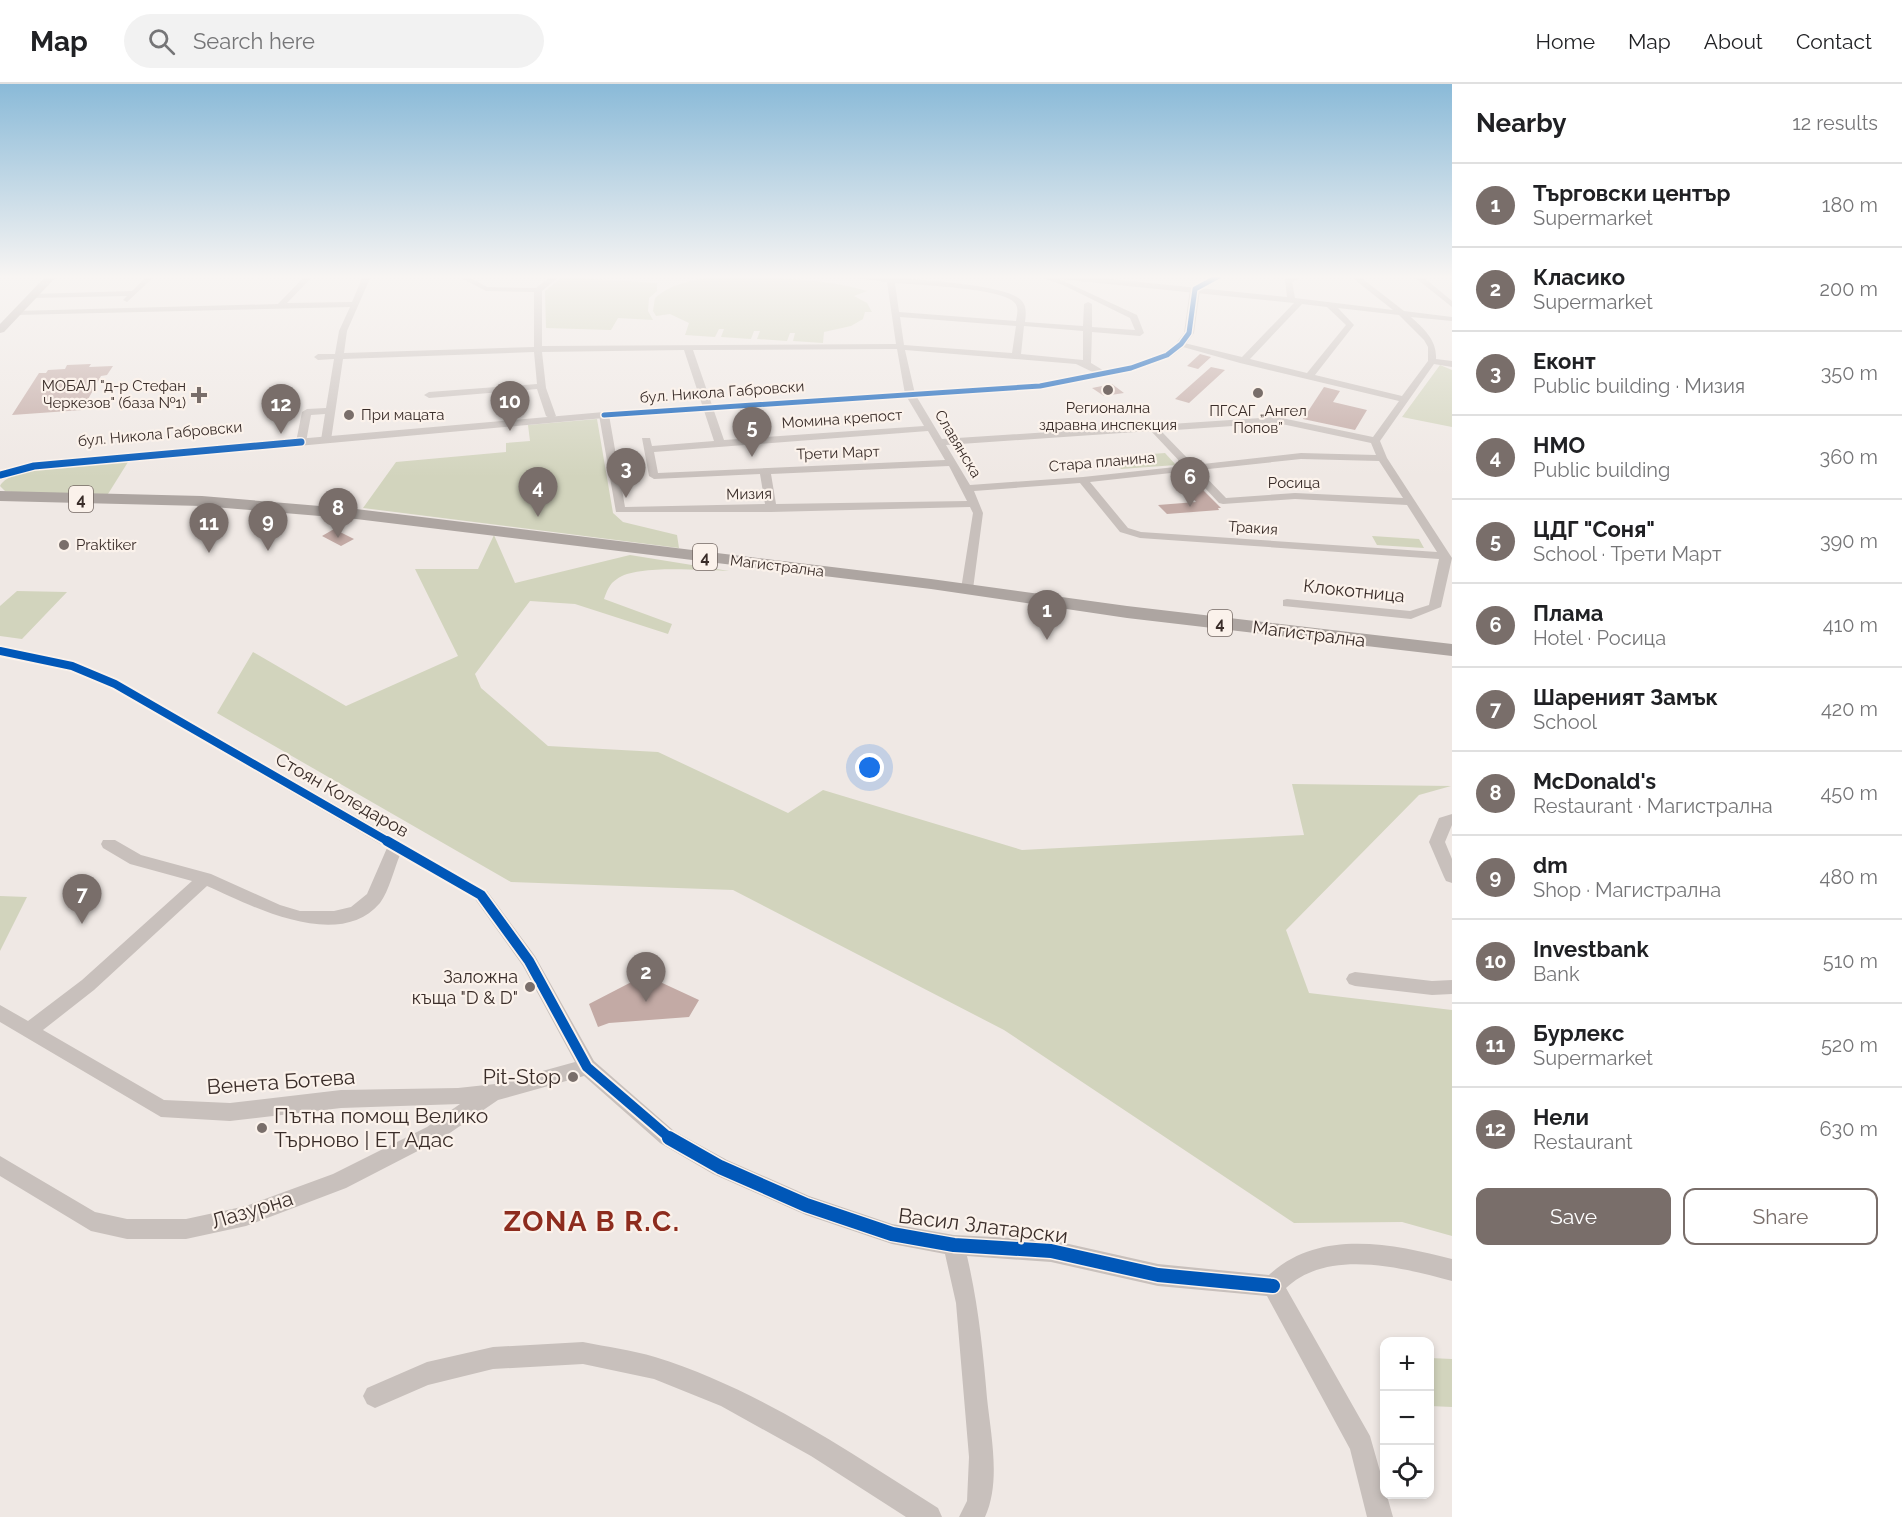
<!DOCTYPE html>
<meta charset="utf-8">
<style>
:root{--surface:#fff;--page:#f2f2f2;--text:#202124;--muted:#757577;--line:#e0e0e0;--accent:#796e6a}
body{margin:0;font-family:Raleway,sans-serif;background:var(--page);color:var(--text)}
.controls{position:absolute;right:18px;bottom:18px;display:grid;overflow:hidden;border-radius:12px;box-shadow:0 3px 9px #0003}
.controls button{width:54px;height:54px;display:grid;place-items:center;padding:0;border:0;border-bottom:2px solid var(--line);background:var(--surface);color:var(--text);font:30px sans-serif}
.you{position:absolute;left:870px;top:684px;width:21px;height:21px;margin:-15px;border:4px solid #fff;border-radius:50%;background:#1a73e8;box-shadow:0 0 0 9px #1a73e833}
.badge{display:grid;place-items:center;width:39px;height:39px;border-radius:50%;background:var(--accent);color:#fff;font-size:20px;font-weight:700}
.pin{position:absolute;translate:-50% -50px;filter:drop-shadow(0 2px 3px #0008)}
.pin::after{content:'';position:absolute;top:32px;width:21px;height:18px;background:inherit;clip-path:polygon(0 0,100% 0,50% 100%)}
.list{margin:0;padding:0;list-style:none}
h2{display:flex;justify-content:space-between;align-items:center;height:78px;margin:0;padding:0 24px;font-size:26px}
h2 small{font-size:20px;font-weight:400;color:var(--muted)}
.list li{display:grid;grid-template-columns:39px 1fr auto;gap:18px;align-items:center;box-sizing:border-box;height:84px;padding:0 24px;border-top:2px solid var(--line)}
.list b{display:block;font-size:22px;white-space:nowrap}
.list p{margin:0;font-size:20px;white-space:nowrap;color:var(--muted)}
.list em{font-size:20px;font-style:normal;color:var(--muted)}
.actions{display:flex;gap:12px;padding:18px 24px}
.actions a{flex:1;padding:14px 0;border:2px solid var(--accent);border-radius:12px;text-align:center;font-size:21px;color:var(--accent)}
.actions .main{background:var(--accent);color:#fff}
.icon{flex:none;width:33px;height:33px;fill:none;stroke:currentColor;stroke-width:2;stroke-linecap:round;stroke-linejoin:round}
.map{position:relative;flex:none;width:1452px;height:1433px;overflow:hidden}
header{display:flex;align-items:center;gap:36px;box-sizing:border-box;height:84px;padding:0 30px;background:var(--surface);border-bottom:2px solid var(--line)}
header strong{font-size:28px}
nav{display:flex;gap:33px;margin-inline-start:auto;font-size:21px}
.search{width:420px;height:54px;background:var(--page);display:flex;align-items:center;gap:15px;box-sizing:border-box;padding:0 21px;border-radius:33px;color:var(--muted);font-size:22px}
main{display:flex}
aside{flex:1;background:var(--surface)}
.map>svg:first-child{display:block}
.green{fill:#d2d4bd}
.building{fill:#c3aaa5}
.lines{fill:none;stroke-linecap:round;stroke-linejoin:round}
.minor{fill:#c8c0bc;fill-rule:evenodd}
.tertiary{fill:#c8c0bc;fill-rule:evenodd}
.secondary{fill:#b9b0ac;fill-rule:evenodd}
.primary{fill:#ada5a1;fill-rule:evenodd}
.cycleway-far4-casing{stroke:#fbf2eb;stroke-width:8}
.cycleway-far3-casing{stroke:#fbf2eb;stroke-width:10}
.cycleway-far2-casing{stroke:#fbf2eb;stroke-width:12}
.cycleway-far1-casing{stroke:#fbf2eb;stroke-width:14}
.cycleway-casing{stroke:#fbf2eb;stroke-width:17}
.cycleway-far4{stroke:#0057b8;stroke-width:5}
.cycleway-far3{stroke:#0057b8;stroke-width:7}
.cycleway-far2{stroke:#0057b8;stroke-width:8}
.cycleway-far1{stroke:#0057b8;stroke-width:10}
.cycleway{stroke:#0057b8;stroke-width:14}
.poi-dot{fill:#796e6a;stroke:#fbf2eb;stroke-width:2}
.labels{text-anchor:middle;stroke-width:4.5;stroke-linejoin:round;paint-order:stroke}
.far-poi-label{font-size:15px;fill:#3a2d29;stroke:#fbf2eb}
.far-street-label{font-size:15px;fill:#3a2d29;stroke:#fbf2eb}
.shield{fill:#fbf2eb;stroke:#746863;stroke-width:1.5}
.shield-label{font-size:16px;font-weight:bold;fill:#3a2d29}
.street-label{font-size:18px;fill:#3a2d29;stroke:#fbf2eb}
.poi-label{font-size:18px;fill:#3a2d29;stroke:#fbf2eb;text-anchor:end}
.near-poi-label{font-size:21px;fill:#3a2d29;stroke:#fbf2eb;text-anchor:end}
.near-street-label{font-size:21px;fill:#3a2d29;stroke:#fbf2eb}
.near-district-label{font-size:28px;font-weight:bold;letter-spacing:1.5px;fill:#8d2c1e;stroke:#fbf2eb}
</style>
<header>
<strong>Map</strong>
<div class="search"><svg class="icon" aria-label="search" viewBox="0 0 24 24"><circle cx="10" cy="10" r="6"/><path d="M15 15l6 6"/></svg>Search here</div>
<nav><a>Home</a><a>Map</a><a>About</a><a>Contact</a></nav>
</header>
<main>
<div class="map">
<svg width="1452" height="1433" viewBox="0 0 1452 1433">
<rect width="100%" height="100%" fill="#efe8e4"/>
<path class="green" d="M734,192C779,195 824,194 867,207L854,212L867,219L872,228H865L863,235L851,242L824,248L823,259L793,257L795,249H790L787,257L757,255L760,247H754L751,255L721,253L724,245H719L715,253L685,251L689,239L670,230L656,232L653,227L655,214C675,196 708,193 734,192Z
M562,193L657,199V207L649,214L648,227L653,236L618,234L611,246L546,244L545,207Z
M1440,281L1452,286V343L1402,333Z
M597,335L613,429L623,438L677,451L679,464L363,424L396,378L506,368V359L530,357L528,341Z
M1165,369L1176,381L1121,385L1111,373Z
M128,378L108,410L18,409L5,407L0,402C11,380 102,380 128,378Z
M494,451L515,499L630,471L729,487C702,487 638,480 617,495C609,500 607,507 604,515L672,540L668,550L575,520L530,517L475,590L481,604L548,662L658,668L788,729L823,706L1022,766L1304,751L1292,700L1451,702L1419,711L1286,846L1309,909L1452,926V1152L1402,1138L1294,1139L1004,946L733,806L511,798L217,629L253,568L346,622L458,572L415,485H478Z
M1372,452L1419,455L1424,464L1377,461Z
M17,507L67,508L22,555L0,552V522Z
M0,812L27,813L0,867Z
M1430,1274L1452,1275V1323L1430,1322Z"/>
<path class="building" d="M1200,270L1211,273L1198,285L1187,282Z
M91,280L89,283L113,282L107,291L101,292L82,326L12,331L39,289H46L48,286L65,285L67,281Z
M1211,283L1225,286L1189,319L1175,315Z
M1112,300L1124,309L1104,312L1092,304Z
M1324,303L1340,307L1333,318L1367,326L1355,346L1303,335Z
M1201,404L1221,424H1218L1219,426L1167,430L1158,421L1196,418L1184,405Z
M334,445L354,455L341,462L322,452Z
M645,891L699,916L689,933L609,939L598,943L589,920Z"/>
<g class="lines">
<path class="minor" d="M147,192H155L127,218L123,216L127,212L32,214L28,212L32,210L132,207Z
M305,192H313L287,219L352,218L363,192H371L347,247L344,269L534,263V208L486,207L457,192H467L487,203L536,204L551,192H560L542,207V262L896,260L887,198L838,192C869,192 1003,197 1021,216C1027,222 1026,230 1025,238L1083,242L1084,220L1088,218L1092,220V243L1135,246L1130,234L1063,201L1037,192H1081L1287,213L1285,195L1294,192H1305L1292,198L1295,214L1393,226L1350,192H1359L1404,227L1452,233V237L1411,233C1424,245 1437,256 1436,275L1452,277V283L1434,280L1380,357L1387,374L1452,474L1441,523L1411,535L1283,522V516L1287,515L1410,527L1429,521L1439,475L1140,454L1120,448L1080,399L974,407L983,429L973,505L967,509L961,505L973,429L970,423L771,428H616L599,331L604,328L609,331L625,423L765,420L760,390L654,395L649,392L642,354H650L652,362L714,357L684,266L542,268L546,304L556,332L551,335L546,332L537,305L429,314L424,311L429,308L537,300L534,268L343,275L331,356L326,359L321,356L325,330L311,331L306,358L301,361L296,358L302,328L307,325L326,324L334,275L318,276L314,273L318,270H335L339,247L350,223L16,231L12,229L16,227L278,220ZM1059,195L1294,219L1242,273L1180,258L1176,261L1240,279L1399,317L1373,353L1277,333L942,355L915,310L905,266L1076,280L1103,293L1107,290L1106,288L1091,279L1092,248L1140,252L1144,249L1137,231ZM895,199C916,201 1004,204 1015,219C1019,224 1017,231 1016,237L899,228ZM1302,220L1327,223L1346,241L1307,289L1250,275ZM1338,224L1399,231L1424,256L1428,263V277L1402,312L1315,291L1354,241ZM900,233L1016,242L1012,269L904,261ZM1024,242L1083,247V276L1021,270ZM889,265H897L905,310L924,342L724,356L693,266ZM1277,339L1371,359L1376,371L1301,369L1194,381L1161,347ZM928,347L945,376L658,389L654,368ZM1151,347L1184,382L1083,393L970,401L946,361ZM1301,375L1379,377L1403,414L1295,409L1226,414L1199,386ZM949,382L967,417L776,420L771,390ZM1189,387L1219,419L1223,420L1295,415L1407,421L1437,468L1141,448L1128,444L1090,398Z
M1413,192H1422L1452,217V223Z
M0,563L77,579L120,597L487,807L535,872L594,977L674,1047L727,1076L809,1112L892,1140L954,1151L1051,1156L1158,1180L1269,1191C1319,1144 1394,1160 1452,1175V1197C1403,1184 1328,1164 1286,1204L1370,1352L1393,1433H1367L1350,1365L1267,1212L1158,1202L1051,1178L967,1172C978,1219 983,1266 987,1314C991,1352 1001,1398 985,1433H959L967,1417L969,1373L956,1219L945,1170L892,1160L806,1131L713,1090L660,1059L584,992L498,1016L441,1055L346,1104L246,1142L186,1155H127L91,1147L0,1092V1072L95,1128L127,1135H186L246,1122L333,1090L427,1043L460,1020L341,1024L230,1037L161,1033L0,938V921L28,937L82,896L192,797L130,780L103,764L101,760L103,756H115L141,771L211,790L280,821L300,827H334L351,823L367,810L387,764L110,603L68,585L0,571ZM400,771L475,815L523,882L575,978L495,1000L458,1004L341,1006L230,1019L164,1016L43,946L94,906L207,802C252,822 338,868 380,819C389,807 394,785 400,771Z
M1452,730V741L1445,758L1452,775V799L1446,797L1444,793L1429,758L1439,734Z
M1355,888L1432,897L1452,896V910L1432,911L1355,902L1349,900L1346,895L1349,890Z
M583,1258C607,1263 632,1266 655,1273C758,1305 848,1367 938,1424L942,1433H906L811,1372L721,1322L654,1295L583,1280L493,1285L428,1301L375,1324L367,1320L363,1312L367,1304L427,1278L493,1263Z"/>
<path class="tertiary" d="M1212,192H1224L1200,206L1194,249L1184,263L1171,273L1131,287L1040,305L604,334L34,386L0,395V387L34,378L604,328L1040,299L1128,281L1163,269L1176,259L1184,249L1190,205Z"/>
<path class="secondary" d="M46,192H57L4,248L0,249V240Z"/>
<path class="primary" d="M0,407L202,412L356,425L931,495L1127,522L1452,560V572L1127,534L931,505L356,435L202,422L0,417Z"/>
<defs>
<path id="cycleway-far4" d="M604,331L1040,302L1131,284L1167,271L1181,260L1189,249L1195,205L1219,192"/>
<path id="cycleway-far3" d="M0,391L34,382L301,358"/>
<path id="cycleway-far2" d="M0,567L72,582L115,600L389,758"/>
<path id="cycleway-far1" d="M387,757L481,811L529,877L587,983L672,1056"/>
<path id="cycleway" d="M669,1054L720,1083L806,1121L892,1150L954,1161L1051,1167L1158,1191L1273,1202"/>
</defs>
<use href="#cycleway-far4" class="cycleway-far4-casing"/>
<use href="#cycleway-far3" class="cycleway-far3-casing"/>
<use href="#cycleway-far2" class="cycleway-far2-casing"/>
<use href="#cycleway-far1" class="cycleway-far1-casing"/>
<use href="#cycleway" class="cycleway-casing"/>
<use href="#cycleway-far4" class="cycleway-far4"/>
<use href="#cycleway-far3" class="cycleway-far3"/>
<use href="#cycleway-far2" class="cycleway-far2"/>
<use href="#cycleway-far1" class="cycleway-far1"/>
<use href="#cycleway" class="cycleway"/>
</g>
<linearGradient id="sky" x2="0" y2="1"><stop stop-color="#8abad8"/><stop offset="0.49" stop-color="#f8f5f3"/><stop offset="1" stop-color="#f8f5f3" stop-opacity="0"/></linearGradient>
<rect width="1452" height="393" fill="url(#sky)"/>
<g class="poi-dot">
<circle cx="1108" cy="306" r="6"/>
<circle cx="1258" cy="309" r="6"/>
<path d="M196 302h6v6h6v6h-6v6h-6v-6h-6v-6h6z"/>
<circle cx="349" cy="331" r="6"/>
<circle cx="64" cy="461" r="6"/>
<circle cx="530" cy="903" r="6"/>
<circle cx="573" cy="993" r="6"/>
<circle cx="262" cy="1044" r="6"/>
</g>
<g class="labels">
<g class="far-poi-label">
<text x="186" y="307" text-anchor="end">МОБАЛ "д-р Стефан<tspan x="186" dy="17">Черкезов" (база №1)</tspan></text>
<text x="1108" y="329">Регионална<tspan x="1108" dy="17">здравна инспекция</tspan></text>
<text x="1258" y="332">ПГСАГ „Ангел<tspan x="1258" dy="17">Попов”</tspan></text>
<text x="361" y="336" text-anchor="start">При мацата</text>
<text x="76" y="466" text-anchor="start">Praktiker</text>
</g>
<g class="far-street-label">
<text transform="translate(722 308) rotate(-4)" y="5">бул. Никола Габровски</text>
<text transform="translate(842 335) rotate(-4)" y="5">Момина крепост</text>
<text transform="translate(160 350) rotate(-5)" y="5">бул. Никола Габровски</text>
<text transform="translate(958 360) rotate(59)" y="5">Славянска</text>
<text transform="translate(838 369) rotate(-2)" y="5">Трети Март</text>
<text transform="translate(1102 378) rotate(-5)" y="5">Стара планина</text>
<text x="1294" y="404">Росица</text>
<text transform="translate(749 410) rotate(-1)" y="5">Мизия</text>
<text transform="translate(1253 444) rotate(4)" y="5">Тракия</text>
<text transform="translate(777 482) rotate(7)" y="5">Магистрална</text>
</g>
<g class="shield">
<rect x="69" y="402" width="24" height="26" rx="4.5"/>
<rect x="693" y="460" width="24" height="26" rx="4.5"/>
<rect x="1208" y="526" width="24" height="26" rx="4.5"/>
</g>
<g class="shield-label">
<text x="81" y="421">4</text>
<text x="705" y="479">4</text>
<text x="1220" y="545">4</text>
</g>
<g class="street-label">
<text transform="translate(1354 507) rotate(6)" y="6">Клокотница</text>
<text transform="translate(1309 550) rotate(7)" y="6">Магистрална</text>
<text transform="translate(342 711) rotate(30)" y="6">Стоян Коледаров</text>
</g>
<g class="poi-label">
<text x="518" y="899">Заложна<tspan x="518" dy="21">къща "D &amp; D"</tspan></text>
</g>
<g class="near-poi-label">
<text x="561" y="1000">Pit-Stop</text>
<text x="274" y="1039" text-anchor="start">Пътна помощ Велико<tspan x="274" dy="24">Търново | ЕТ Адас</tspan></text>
</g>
<g class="near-street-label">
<text transform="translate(281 998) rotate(-4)" y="7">Венета Ботева</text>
<text transform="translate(252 1126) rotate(-17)" y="7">Лазурна</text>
<text transform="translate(983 1142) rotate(7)" y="7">Васил Златарски</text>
</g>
<g class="near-district-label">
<text x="592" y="1147">ZONA B R.C.</text>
</g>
</g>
</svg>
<div class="controls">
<button>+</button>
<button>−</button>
<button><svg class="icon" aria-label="locate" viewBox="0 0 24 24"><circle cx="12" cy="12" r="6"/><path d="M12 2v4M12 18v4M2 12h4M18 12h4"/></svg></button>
</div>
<div class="you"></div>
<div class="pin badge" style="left:1047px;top:556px">1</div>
<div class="pin badge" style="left:646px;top:918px">2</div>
<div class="pin badge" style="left:626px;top:414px">3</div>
<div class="pin badge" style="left:538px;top:433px">4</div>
<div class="pin badge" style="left:752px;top:373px">5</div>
<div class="pin badge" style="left:1190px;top:423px">6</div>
<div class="pin badge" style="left:82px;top:840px">7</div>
<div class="pin badge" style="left:338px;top:454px">8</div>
<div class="pin badge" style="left:268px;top:467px">9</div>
<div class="pin badge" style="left:510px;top:347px">10</div>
<div class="pin badge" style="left:209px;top:469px">11</div>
<div class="pin badge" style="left:281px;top:350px">12</div>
</div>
<aside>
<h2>Nearby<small>12 results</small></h2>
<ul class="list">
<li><span class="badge">1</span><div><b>Търговски център</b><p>Supermarket</p></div><em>180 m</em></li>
<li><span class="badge">2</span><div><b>Класико</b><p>Supermarket</p></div><em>200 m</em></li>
<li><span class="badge">3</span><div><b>Еконт</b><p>Public building · Мизия</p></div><em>350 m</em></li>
<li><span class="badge">4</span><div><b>HMO</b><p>Public building</p></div><em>360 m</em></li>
<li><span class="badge">5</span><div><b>ЦДГ &quot;Соня&quot;</b><p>School · Трети Март</p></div><em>390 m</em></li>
<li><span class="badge">6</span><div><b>Плама</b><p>Hotel · Росица</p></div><em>410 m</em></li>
<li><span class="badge">7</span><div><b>Шареният Замък</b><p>School</p></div><em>420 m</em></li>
<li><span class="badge">8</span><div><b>McDonald's</b><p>Restaurant · Магистрална</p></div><em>450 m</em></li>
<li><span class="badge">9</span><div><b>dm</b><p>Shop · Магистрална</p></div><em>480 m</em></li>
<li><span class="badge">10</span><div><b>Investbank</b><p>Bank</p></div><em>510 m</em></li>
<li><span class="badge">11</span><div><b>Бурлекс</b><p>Supermarket</p></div><em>520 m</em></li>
<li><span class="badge">12</span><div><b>Нели</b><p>Restaurant</p></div><em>630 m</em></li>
</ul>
<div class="actions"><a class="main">Save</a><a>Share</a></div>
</aside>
</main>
